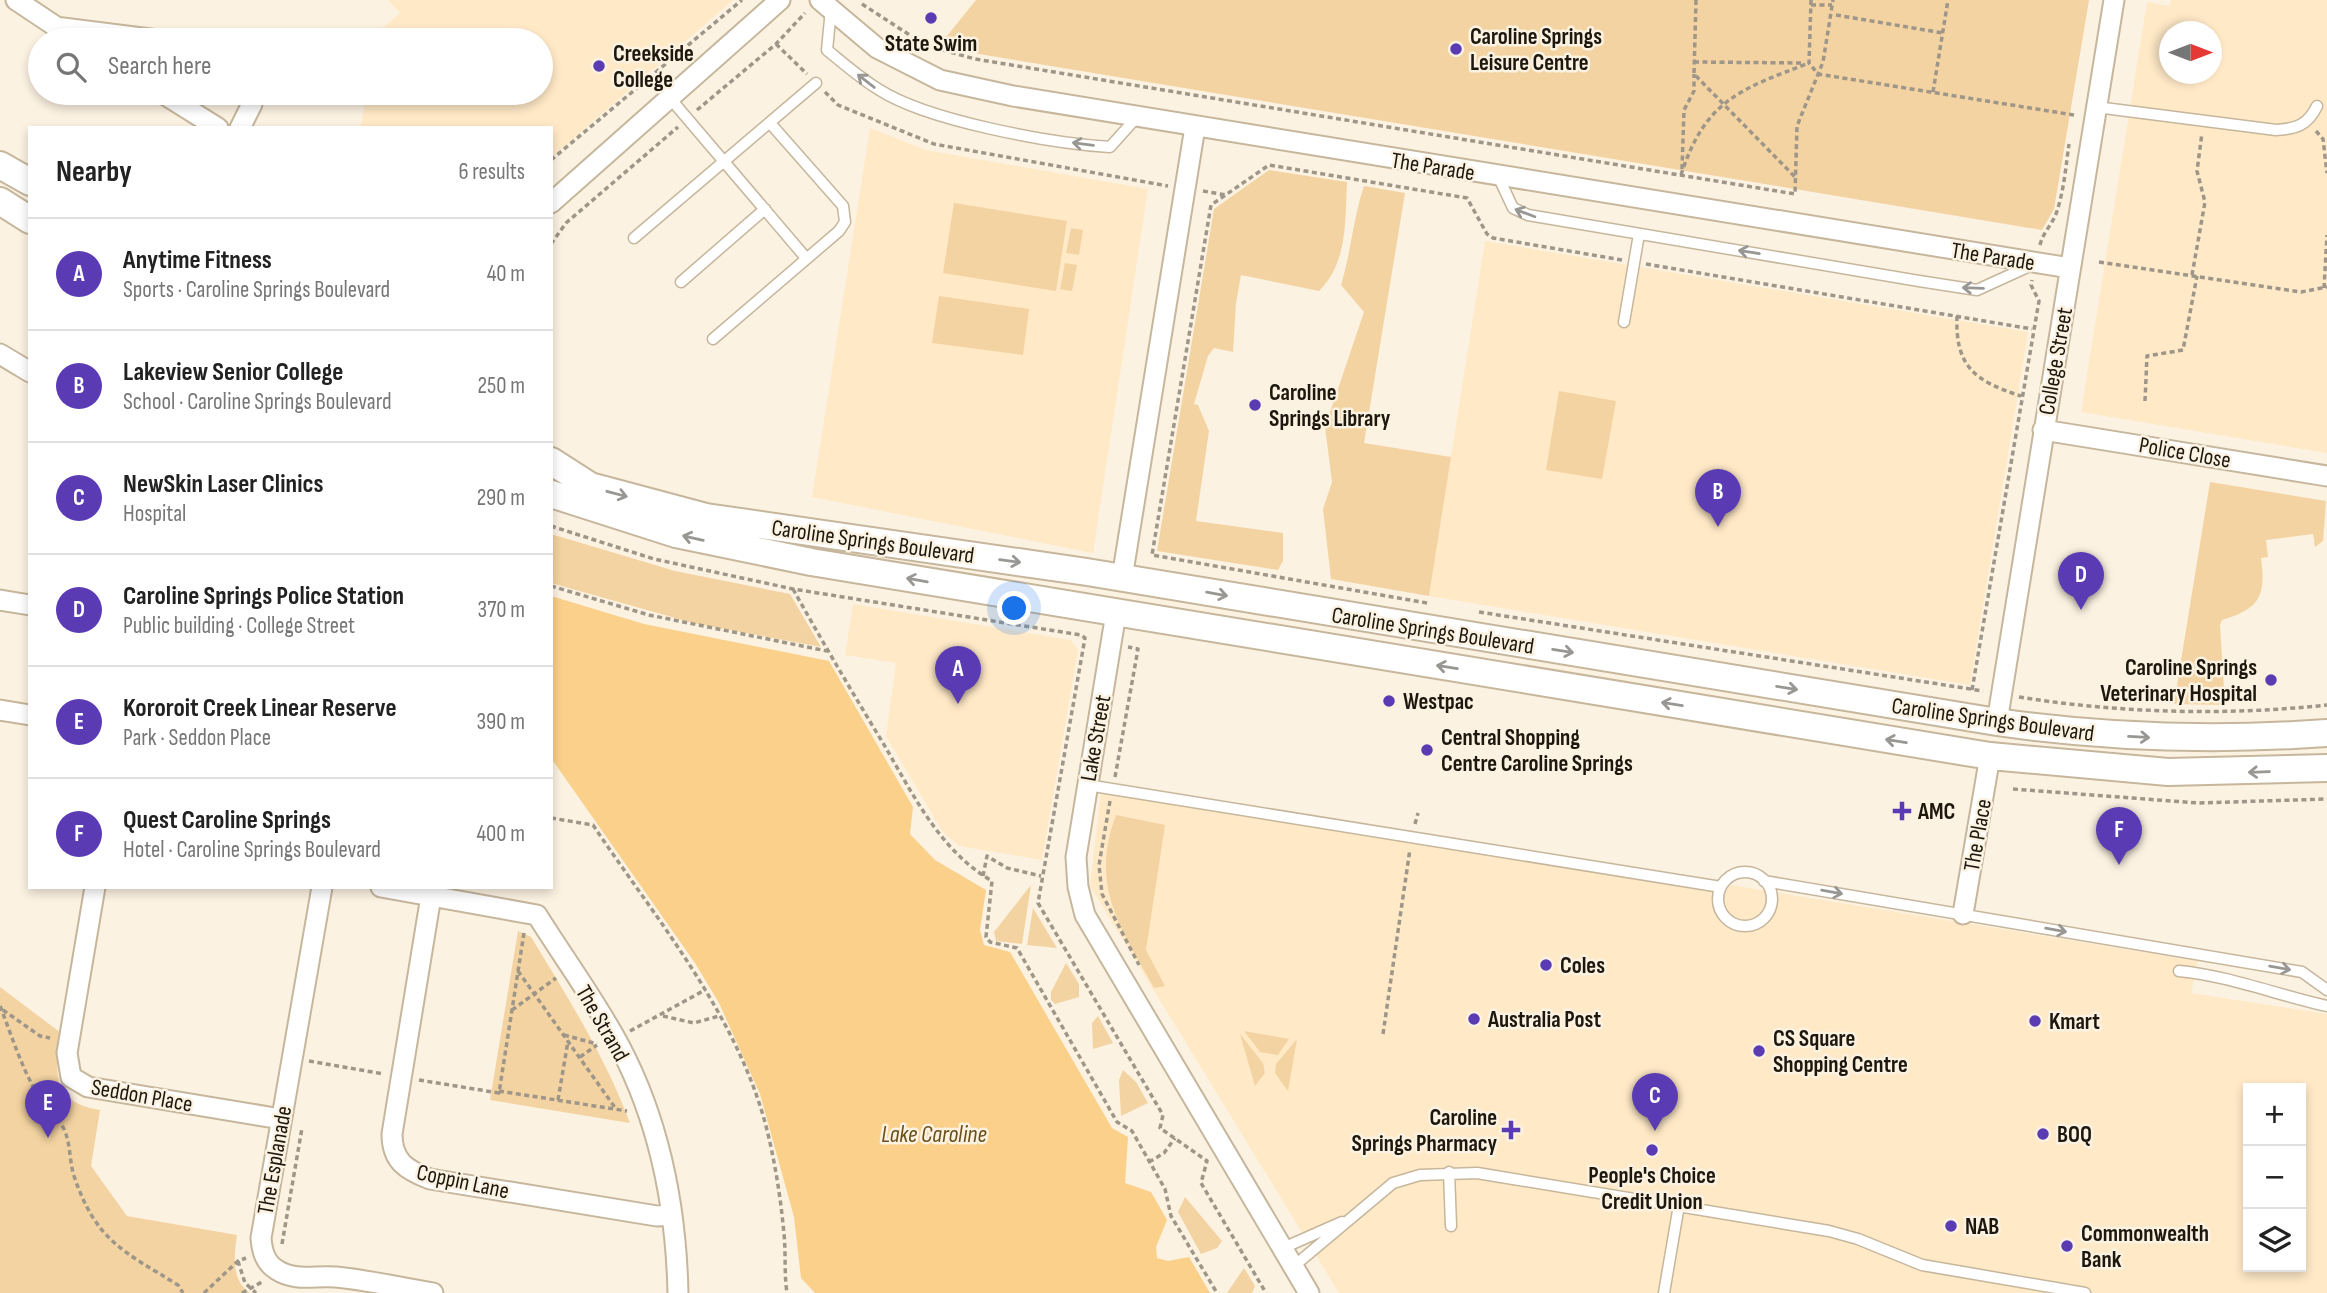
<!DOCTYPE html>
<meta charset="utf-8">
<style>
:root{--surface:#fff;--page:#f2f2f2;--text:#222;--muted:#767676;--line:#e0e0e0;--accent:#5a3bb4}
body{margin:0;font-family:"Sofia Sans Condensed",sans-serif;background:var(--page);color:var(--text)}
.controls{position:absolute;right:21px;bottom:21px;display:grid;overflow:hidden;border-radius:0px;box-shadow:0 4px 10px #0003}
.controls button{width:63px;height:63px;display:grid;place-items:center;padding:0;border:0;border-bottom:2px solid var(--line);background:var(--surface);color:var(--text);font:35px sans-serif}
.compass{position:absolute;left:2159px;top:21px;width:63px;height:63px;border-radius:50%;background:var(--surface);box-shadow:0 4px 10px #0003;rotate:90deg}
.you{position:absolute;left:1015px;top:609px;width:24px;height:24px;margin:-18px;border:5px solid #fff;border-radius:50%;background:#1a73e8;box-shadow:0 0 0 10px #1a73e833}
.badge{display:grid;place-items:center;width:46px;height:46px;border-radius:50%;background:var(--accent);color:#fff;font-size:23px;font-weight:700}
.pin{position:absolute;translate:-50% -58px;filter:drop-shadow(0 2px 4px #0008)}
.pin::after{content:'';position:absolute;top:37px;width:24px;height:21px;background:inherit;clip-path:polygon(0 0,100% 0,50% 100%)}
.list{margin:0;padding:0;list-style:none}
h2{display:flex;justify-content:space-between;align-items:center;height:91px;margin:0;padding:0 28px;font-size:30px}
h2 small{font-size:23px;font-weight:400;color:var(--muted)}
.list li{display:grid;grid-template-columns:46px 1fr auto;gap:21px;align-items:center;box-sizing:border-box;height:112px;padding:0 28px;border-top:2px solid var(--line)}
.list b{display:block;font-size:26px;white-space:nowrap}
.list p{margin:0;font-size:23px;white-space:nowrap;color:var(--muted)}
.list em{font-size:23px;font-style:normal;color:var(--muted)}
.icon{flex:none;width:38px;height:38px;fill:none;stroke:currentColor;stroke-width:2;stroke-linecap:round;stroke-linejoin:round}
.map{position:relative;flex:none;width:2327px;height:1293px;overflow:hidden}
.search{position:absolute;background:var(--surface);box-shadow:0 4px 10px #0003;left:28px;top:28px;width:525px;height:77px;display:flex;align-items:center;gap:18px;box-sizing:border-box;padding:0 24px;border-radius:38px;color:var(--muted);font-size:26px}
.panel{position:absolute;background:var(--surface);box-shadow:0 4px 10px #0003;left:28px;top:126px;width:525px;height:763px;border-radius:0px}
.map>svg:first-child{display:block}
.built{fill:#ffe9c7;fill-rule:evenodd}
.green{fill:#f3d3a1}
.water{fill:#fad08a}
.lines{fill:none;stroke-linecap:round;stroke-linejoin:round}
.lane-casing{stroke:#c6b69c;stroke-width:13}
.street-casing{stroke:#c6b69c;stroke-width:23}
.secondary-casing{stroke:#c6b69c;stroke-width:30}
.path{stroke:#9e9689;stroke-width:3.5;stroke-dasharray:5 3.5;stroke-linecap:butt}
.lane{stroke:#fff;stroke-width:10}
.street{stroke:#fff;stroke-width:19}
.secondary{stroke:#fff;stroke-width:26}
.oneway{stroke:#999793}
.poi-dot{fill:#5a3bb4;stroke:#fcf2e2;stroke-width:2.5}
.labels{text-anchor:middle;stroke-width:5;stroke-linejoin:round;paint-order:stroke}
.poi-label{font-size:23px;font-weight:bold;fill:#1d170e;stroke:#fcf2e2;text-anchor:start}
.street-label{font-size:23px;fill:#1d170e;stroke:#fcf2e2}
.water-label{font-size:24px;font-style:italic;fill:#6b4e1a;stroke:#fcf2e2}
</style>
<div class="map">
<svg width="2327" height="1293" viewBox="0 0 2327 1293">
<rect width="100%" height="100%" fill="#fcf2e2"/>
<path class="built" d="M388,0H733L551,158V128H361L366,93H541V40H375V35L400,13Z
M2171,0H2327V453L2081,412L2147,2L2169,6ZM2170,32H2212V74H2170Z
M870,128L926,150L1148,189L1093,553L812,497Z
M1485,241L2028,332L1970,685L1429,596Z
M853,604L1071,640L1078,650L1042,860L959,846L942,831L886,736L896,663L845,655Z
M1102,783L2198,961L2191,993L2327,1014V1293H1339L1090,886ZM2248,1088H2301V1267H2248Z"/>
<path class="green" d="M976,0H2089L2054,209L2042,230L979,54L933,39L947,36Z
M1269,170L1347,182C1345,221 1348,262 1319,291L1241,275L1236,303L1233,352L1214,348L1208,356L1194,404L1198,405L1209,431L1196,521L1283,533V561L1278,570L1157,551L1214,209Z
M1364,186L1405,193L1364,443L1451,457L1429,596L1331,579L1323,509L1332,482L1325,427L1364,312L1341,285C1351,252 1353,219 1364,186Z
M954,203L1067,221L1056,291L943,273Z
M1071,228L1083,230L1079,255L1066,253Z
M1065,263L1077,265L1072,291L1060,289Z
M939,296L1029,309L1023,355L932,343Z
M1559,391L1616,401L1602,479L1546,470Z
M2210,482L2326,501L2323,541L2315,547L2313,534L2266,540L2268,557L2261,558C2266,596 2260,609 2222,620L2220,625L2225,705L2174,704Z
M551,534L675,571L790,594L821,647L693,623L551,583Z
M1116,815L1165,825L1146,950L1165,986L1154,988C1121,928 1089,886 1116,815Z
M1031,885L1022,944L996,941L994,932Z
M1033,908L1057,948L1027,945Z
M518,931L531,937C568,998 605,1056 630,1123L490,1100Z
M1066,963L1079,984V997L1055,1004L1051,1000V992Z
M0,987L61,1033C54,1073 52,1102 100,1110L91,1166L127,1216L237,1235C234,1256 231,1280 250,1293H0Z
M1098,1016L1113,1043L1093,1049L1092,1023Z
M1244,1031L1289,1039L1278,1055L1260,1052Z
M1240,1034L1263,1063L1265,1073L1255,1086Z
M1297,1039L1288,1091L1275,1073L1276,1064Z
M1123,1070L1136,1082L1148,1103L1121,1116L1119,1080Z
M1185,1197L1222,1241L1217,1248L1201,1254L1178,1212Z
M1244,1268L1255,1286L1252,1293H1227Z"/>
<path class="water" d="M551,596L644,624L829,661L913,807L910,834L935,860L986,890L980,930L984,945L1010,952L1112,1128L1128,1137L1125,1183L1151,1192L1167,1220L1156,1247L1157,1258L1168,1261L1189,1257L1210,1293H815L801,1278L794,1217L760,1094L719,1003L695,963L551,758Z"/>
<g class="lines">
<defs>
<path id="lane" d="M831,9L827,50C843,63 860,78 878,89C927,121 1050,143 1110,147L1137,117
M669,97L806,258
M2096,107L2276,130C2296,129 2308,125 2317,106
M1498,176L1513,208L1528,215L1919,281L1977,290L2032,265
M634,238L816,83
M681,282L765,209
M1624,322L1639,234
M713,339L839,231L845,222L843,206L770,123
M1087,785L1721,887
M1718 899a27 27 0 1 1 54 0a27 27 0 1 1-54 0Z
M1764,881L2302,972L2327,990
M2179,971C2230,976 2277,995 2327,1006
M1449,1172L1451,1226
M1283,1248L1342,1222
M1294,1266L1393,1183L1420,1175L1477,1173L1829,1231L1858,1239L1922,1265L2085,1293
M1664,1293L1679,1205"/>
<path id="street" d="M16,0L64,32
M820,0L877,48L940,80L1013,96L2070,268
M55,27L158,40
M162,93L218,128
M240,128L252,104L253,93
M551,203L780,0
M0,354L30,372
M2043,430L2327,476
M1122,578L1195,127
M0,600L30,605
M1116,613L1076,857L1078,887L1085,915L1309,1293
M0,710L30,715
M1997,722L2114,0
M95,887L67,1053L71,1077L88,1087L281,1119
M322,887L261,1238C262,1251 265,1263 277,1270C296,1282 315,1275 336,1277C368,1280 401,1288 433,1293
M381,887L537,915C562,955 591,995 614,1036C658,1114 676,1205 678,1293
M431,896L392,1134C392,1161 406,1170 430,1179L657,1216L672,1215
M1963,914L1990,756"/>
<path id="secondary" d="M0,165L30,182
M0,201L30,220
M551,461L590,486L706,517L1087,572L1997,722C2108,738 2215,741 2327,733
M551,494L676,534L811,562L1990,756L2168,772L2327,768"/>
</defs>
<use href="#lane" class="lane-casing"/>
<use href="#street" class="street-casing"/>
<use href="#secondary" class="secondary-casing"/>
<path class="path" d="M1696,0L1694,74L1797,179
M1811,0L1809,63L1818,74L2074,115
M862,4L925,45L975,59L1795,194L1797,126L1823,62L1833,0
M1811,5H1832
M1836,15L1943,33
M776,44L807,74
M1694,62L1804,63
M825,92L838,105L934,144L1168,186
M1933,92L1948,0
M697,110L776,44L805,13
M2316,131L2323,139L2327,173
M551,160L742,0
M1682,169L1684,110L1694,91V74
M1681,175C1705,100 1741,89 1809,63
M1203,191L1226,195
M551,244L566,223L678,127
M2040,245C2043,232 2053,224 2057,211C2064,190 2066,165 2069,144
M2099,262L2301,292L2327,287
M1646,264L2032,329
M2192,275L2205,202L2197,171L2202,133
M2324,288L2327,235
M1957,316C1955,367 1975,381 2021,396
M2145,401L2147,356L2183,350L2197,276
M551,526L654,559L793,589L1081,635L1085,638L1038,903L1163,1115L1160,1128L1207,1161L1201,1183L1266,1293
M551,586L649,615L827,651
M793,589C822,641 852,692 883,743C913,794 939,850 992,881L986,937L990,942L1017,948L1117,1122L1132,1131L1165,1189L1171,1216L1217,1293
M1427,603L1152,555L1211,205L1269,165L1467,198L1487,234L1493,238L1622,260
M1479,612L1983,691
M1972,690L2039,301L2031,285L2032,280
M2019,697C2119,713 2225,716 2327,705
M1115,777L1138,649L1128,647
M2013,789L2198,803L2327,799
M1110,801L1099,865L1102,894L1139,965
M551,818L593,825C658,922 740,1018 768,1134C776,1168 781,1201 784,1234C786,1254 784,1273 787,1293
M1415,824L1418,813
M983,876L987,856L1007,868L1041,876
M518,971L616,1109
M0,1006C12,1036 21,1067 38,1095C46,1107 57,1116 64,1129C71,1145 69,1160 74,1176C96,1241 123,1251 178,1285L183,1293
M3,1010L40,1036L50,1038
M512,1010L556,978
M663,1016L694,1023L719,1016
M630,1031L705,990
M1383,1034L1410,849
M564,1035L597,1044
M580,1057L597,1045
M309,1061L384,1074
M419,1080L499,1093L524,933
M499,1091L627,1111
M558,1100L568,1041
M1149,1162L1164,1153L1175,1138
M282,1244L302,1128
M238,1261L245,1283L256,1293
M204,1293L238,1261L246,1258
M242,1293L262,1282"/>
<use href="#lane" class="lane"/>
<use href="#street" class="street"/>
<use href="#secondary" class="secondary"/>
</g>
<defs><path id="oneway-shaft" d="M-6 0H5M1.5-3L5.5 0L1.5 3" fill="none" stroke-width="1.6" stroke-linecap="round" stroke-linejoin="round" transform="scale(1.75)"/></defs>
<g class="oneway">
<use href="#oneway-shaft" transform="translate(866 81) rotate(-142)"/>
<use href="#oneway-shaft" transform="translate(1083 144) rotate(-173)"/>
<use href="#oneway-shaft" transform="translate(1525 213) rotate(-159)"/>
<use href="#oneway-shaft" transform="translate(1749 252) rotate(-171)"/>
<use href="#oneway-shaft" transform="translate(1973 288) rotate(-178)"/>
<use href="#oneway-shaft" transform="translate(617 494) rotate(15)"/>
<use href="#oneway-shaft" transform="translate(693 538) rotate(-167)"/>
<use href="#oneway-shaft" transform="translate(1010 561) rotate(8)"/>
<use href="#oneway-shaft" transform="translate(917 580) rotate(-170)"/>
<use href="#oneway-shaft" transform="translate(1217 594) rotate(10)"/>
<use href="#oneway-shaft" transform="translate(1563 651) rotate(9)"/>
<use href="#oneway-shaft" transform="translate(1447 667) rotate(-171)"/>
<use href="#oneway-shaft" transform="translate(1787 688) rotate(9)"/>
<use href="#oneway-shaft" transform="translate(1672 704) rotate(-171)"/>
<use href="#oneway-shaft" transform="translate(2139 737) rotate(3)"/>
<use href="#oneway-shaft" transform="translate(1896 741) rotate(-171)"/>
<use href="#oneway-shaft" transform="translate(2259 772) rotate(178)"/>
<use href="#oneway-shaft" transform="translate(1832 892) rotate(10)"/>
<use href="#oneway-shaft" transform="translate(2056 930) rotate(10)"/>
<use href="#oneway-shaft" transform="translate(2280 968) rotate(10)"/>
</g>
<g class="poi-dot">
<circle cx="931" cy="18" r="7"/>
<circle cx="1456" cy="49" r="7"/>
<circle cx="599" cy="66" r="7"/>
<circle cx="1255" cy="405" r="7"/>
<circle cx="2271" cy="680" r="7"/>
<circle cx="1389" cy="701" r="7"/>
<circle cx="1427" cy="750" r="7"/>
<path d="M1898.5 800.5h7v7h7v7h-7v7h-7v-7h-7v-7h7z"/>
<circle cx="1546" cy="965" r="7"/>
<circle cx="1474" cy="1019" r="7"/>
<circle cx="2035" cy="1021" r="7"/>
<circle cx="1759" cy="1051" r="7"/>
<path d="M1507.5 1119.5h7v7h7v7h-7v7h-7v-7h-7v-7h7z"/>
<circle cx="2043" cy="1134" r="7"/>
<circle cx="1652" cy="1150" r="7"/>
<circle cx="1951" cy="1226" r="7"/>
<circle cx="2067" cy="1246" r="7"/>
</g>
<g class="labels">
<g class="poi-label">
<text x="1470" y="44">Caroline Springs<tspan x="1470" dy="26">Leisure Centre</tspan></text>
<text x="931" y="51" text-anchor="middle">State Swim</text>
<text x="613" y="61">Creekside<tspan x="613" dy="26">College</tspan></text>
<text x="1269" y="400">Caroline<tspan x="1269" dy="26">Springs Library</tspan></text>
<text x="2257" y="675" text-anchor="end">Caroline Springs<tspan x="2257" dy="26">Veterinary Hospital</tspan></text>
<text x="1403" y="709">Westpac</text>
<text x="1441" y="745">Central Shopping<tspan x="1441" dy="26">Centre Caroline Springs</tspan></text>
<text x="1918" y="819">AMC</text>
<text x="1560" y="973">Coles</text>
<text x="1488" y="1027">Australia Post</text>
<text x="2049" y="1029">Kmart</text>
<text x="1773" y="1046">CS Square<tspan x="1773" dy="26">Shopping Centre</tspan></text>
<text x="1497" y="1125" text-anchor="end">Caroline<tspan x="1497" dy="26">Springs Pharmacy</tspan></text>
<text x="2057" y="1142">BOQ</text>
<text x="1652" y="1183" text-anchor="middle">People's Choice<tspan x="1652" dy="26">Credit Union</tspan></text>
<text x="1965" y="1234">NAB</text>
<text x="2081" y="1241">Commonwealth<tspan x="2081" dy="26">Bank</tspan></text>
</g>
<g class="street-label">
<text transform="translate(1433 166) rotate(9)" y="8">The Parade</text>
<text transform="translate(1993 256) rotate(9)" y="8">The Parade</text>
<text transform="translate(2055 361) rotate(-80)" y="8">College Street</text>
<text transform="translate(2185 452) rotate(10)" y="8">Police Close</text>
<text transform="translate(873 541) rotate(8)" y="8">Caroline Springs Boulevard</text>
<text transform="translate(1433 630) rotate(9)" y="8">Caroline Springs Boulevard</text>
<text transform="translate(1993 719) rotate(8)" y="8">Caroline Springs Boulevard</text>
<text transform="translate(1095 738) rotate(-80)" y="8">Lake Street</text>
<text transform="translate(1977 835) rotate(-80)" y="8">The Place</text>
<text transform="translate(603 1023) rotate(60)" y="8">The Strand</text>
<text transform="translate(142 1095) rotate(10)" y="8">Seddon Place</text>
<text transform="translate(274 1160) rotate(-80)" y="8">The Esplanade</text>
<text transform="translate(463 1181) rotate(12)" y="8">Coppin Lane</text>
</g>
<g class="water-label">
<text x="934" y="1142">Lake Caroline</text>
</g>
</g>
</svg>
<div class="controls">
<button>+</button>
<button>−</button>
<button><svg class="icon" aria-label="layers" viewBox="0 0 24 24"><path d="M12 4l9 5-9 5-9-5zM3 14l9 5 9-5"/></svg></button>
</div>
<svg class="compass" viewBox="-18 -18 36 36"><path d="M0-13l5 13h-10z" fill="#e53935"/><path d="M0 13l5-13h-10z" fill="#767676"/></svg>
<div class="you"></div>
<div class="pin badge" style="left:958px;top:704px">A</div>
<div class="pin badge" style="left:1718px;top:527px">B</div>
<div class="pin badge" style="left:1655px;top:1131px">C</div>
<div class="pin badge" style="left:2081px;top:610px">D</div>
<div class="pin badge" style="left:48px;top:1138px">E</div>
<div class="pin badge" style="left:2119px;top:865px">F</div>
<div class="search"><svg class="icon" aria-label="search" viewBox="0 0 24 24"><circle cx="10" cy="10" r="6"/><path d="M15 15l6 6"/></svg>Search here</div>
<section class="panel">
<h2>Nearby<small>6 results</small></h2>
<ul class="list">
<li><span class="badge">A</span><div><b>Anytime Fitness</b><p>Sports · Caroline Springs Boulevard</p></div><em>40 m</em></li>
<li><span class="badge">B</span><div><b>Lakeview Senior College</b><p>School · Caroline Springs Boulevard</p></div><em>250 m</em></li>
<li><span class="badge">C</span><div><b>NewSkin Laser Clinics</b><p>Hospital</p></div><em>290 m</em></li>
<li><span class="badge">D</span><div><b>Caroline Springs Police Station</b><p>Public building · College Street</p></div><em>370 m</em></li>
<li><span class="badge">E</span><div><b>Kororoit Creek Linear Reserve</b><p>Park · Seddon Place</p></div><em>390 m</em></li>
<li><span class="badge">F</span><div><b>Quest Caroline Springs</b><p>Hotel · Caroline Springs Boulevard</p></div><em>400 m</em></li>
</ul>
</section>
</div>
